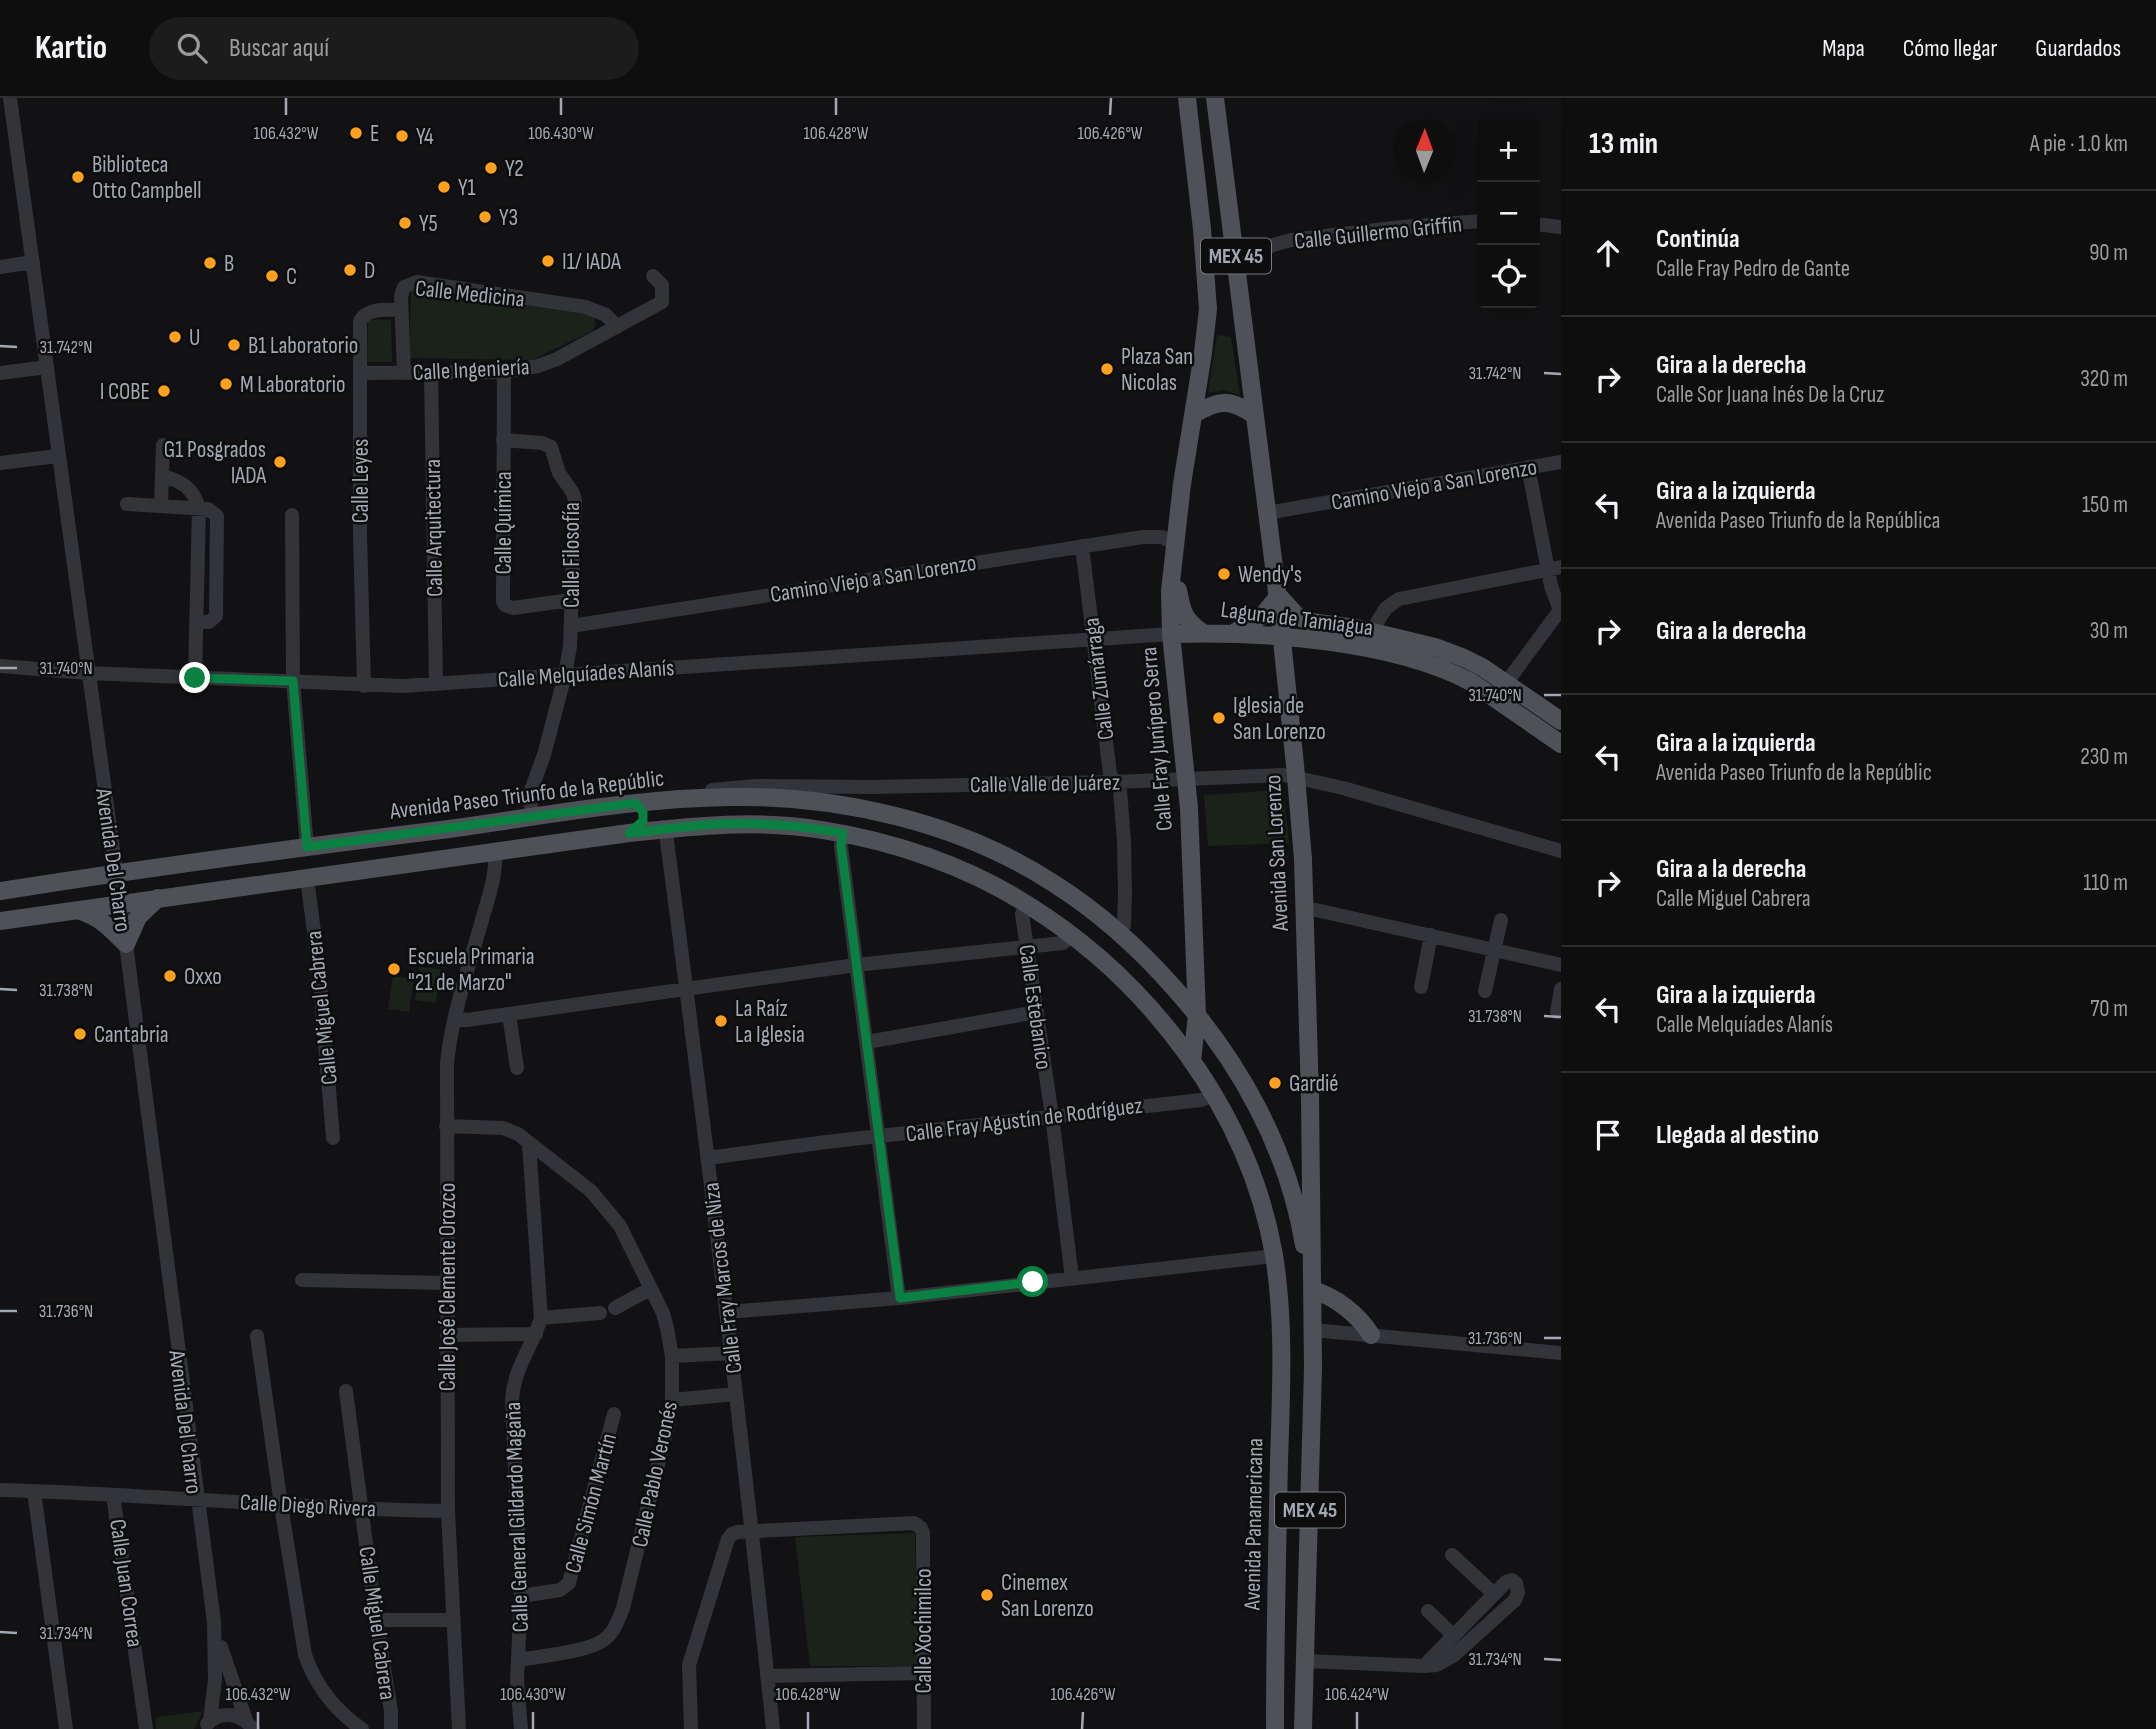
<!DOCTYPE html>
<html lang="es">
<meta charset="utf-8">
<style>
:root{--surface:#0e0e0f;--page:#1c1c1d;--text:#f1f3f6;--muted:#9b9c9e;--line:#2e2e2f}
body{margin:0;font-family:"Sofia Sans Condensed",sans-serif;background:var(--page);color:var(--text)}
.controls{position:absolute;right:21px;top:21px;display:grid;overflow:hidden;border-radius:7px;box-shadow:0 7px 28px #0002}
.controls button{width:63px;height:63px;display:grid;place-items:center;padding:0;border:0;border-bottom:2px solid var(--line);background:var(--surface);color:var(--text);font:35px sans-serif}
.compass{position:absolute;left:1393px;top:21px;width:63px;height:63px;border-radius:50%;background:var(--surface);box-shadow:0 7px 28px #0002;rotate:1deg}
.stop{position:absolute;width:21px;height:21px;margin:-16px;border:5px solid #0b8043;border-radius:50%;background:#fff}
.stop.end{background:#0b8043;border-color:#fff;box-shadow:0 2px 7px #0008}
.list{margin:0;padding:0;list-style:none}
h2{display:flex;justify-content:space-between;align-items:center;height:91px;margin:0;padding:0 28px;font-size:30px}
h2 small{font-size:23px;font-weight:400;color:var(--muted)}
.list li{display:grid;grid-template-columns:46px 1fr auto;gap:21px;align-items:center;box-sizing:border-box;height:126px;padding:0 28px;border-top:2px solid var(--line)}
.list b{display:block;font-size:26px;white-space:nowrap}
.list p{margin:0;font-size:23px;white-space:nowrap;color:var(--muted)}
.list em{font-size:23px;font-style:normal;color:var(--muted)}
.icon{flex:none;width:38px;height:38px;fill:none;stroke:currentColor;stroke-width:2;stroke-linecap:round;stroke-linejoin:round}
.map{position:relative;flex:none;width:1561px;height:1631px;overflow:hidden}
header{display:flex;align-items:center;gap:42px;box-sizing:border-box;height:98px;padding:0 35px;background:var(--surface);border-bottom:2px solid var(--line)}
header strong{font-size:33px}
nav{display:flex;gap:38px;margin-inline-start:auto;font-size:24px}
.search{width:490px;height:63px;background:var(--page);display:flex;align-items:center;gap:18px;box-sizing:border-box;padding:0 24px;border-radius:38px;color:var(--muted);font-size:26px}
main{display:flex}
aside{flex:1;background:var(--surface)}
.map>svg:first-child{display:block}
.green{fill:#1a221a}
.lines{fill:none;stroke-linecap:round;stroke-linejoin:round}
.minor{stroke:#323439;stroke-width:14}
.major{stroke:#4e5158;stroke-width:18}
.route{stroke:#0b8043;stroke-width:9}
.ticks{fill:none;stroke:#a2a9b5;stroke-width:2.5}
.poi-dot{fill:#ffa11f;stroke:#0d0d0e;stroke-width:2.5}
.labels{text-anchor:middle;stroke-width:5;stroke-linejoin:round;paint-order:stroke}
.shield{fill:#0d0d0e;stroke:#757a83;stroke-width:2}
.shield-label{font-size:21px;font-weight:bold;fill:#a2a9b5}
.poi-label{font-size:23px;fill:#a2a9b5;stroke:#0d0d0e;text-anchor:start}
.street-label{font-size:23px;fill:#a2a9b5;stroke:#0d0d0e}
.ticks-label{font-size:18px;text-anchor:middle;fill:#a2a9b5;stroke:#0d0d0e;stroke-width:5;stroke-linejoin:round;paint-order:stroke}
</style>
<header>
<strong>Kartio</strong>
<div class="search"><svg class="icon" aria-label="search" viewBox="0 0 24 24"><circle cx="10" cy="10" r="6"/><path d="M15 15l6 6"/></svg>Buscar aquí</div>
<nav><a>Mapa</a><a>Cómo llegar</a><a>Guardados</a></nav>
</header>
<main>
<div class="map">
<svg width="1561" height="1631" viewBox="0 0 1561 1631">
<rect width="100%" height="100%" fill="#121214"/>
<path class="green" d="M411,192L593,217L596,227L592,233L532,262L409,260Z
M368,222H391L392,264H367Z
M1217,237L1231,239L1240,297L1223,292L1208,295Z
M1278,692L1283,694L1289,745L1208,748L1204,697Z
M419,869L441,871L436,905L415,902Z
M393,878L414,881L409,914L388,911Z
M915,1435L917,1568H810L795,1439Z
M203,1613L194,1631H156V1619Z"/>
<g class="lines">
<path class="minor" d="M10,0L126,846L214,1524L215,1581L210,1623
M1535,126L1561,129
M1236,163L1273,147L1291,142L1402,129L1482,123
M0,169L33,164
M504,274L503,503L505,507L513,510L571,502
M0,275L47,269
M360,275L504,274L538,268L557,261L662,204V187L653,178
M404,275L401,198L404,189L417,184L586,209L606,217L617,229
M431,275L436,586
M503,342L542,345L551,349L559,375L573,395L575,403L570,548L565,577L544,657L530,695L531,710L535,718
M0,365L58,358
M1528,369L1551,488L1560,512
M162,378C182,383 193,390 199,410L195,580
M127,406L208,411L217,418L216,518L209,524H197
M161,408L163,347
M1266,415L1561,364
M292,417L293,583L307,749
M1082,448L1110,676L1120,692L1124,744L1125,795L1124,827L1121,836
M571,528L1143,439H1162L1174,445
M1366,542L1386,510L1399,501L1561,469
M0,568L88,575L403,588L1171,536
M364,588L360,436V223C368,209 387,212 401,212
M1501,592L1560,512
M712,692L756,688L871,689L1114,684L1284,677L1343,690L1561,753
M667,731V743C706,1039 742,1334 773,1631
M843,735L841,748L899,1200
M307,780L319,872L333,1040
M1026,806L1022,816L1052,1018L1072,1180
M1305,812H1316L1561,867
M1421,889L1431,837
M1485,893L1501,822
M1557,914L1561,891
M509,916L517,970
M455,920L467,922L509,916L856,867L1063,845L1072,837
M867,944L1037,914
M446,1028L503,1030L518,1036L591,1093L620,1128L663,1215L667,1230L672,1258V1302L669,1322L623,1510C618,1522 614,1536 602,1543C586,1554 540,1558 519,1562
M708,1060L826,1044L1201,1002L1214,997
M302,1182L446,1185
M615,1210L650,1191
M727,1214L899,1200L1274,1158
M541,1220L600,1215
M1313,1232L1561,1255
M447,1237L536,1236
M257,1238L281,1407L305,1557C316,1588 334,1612 362,1631
M672,1258L732,1255
M346,1293L376,1522L391,1613V1631
M672,1302L736,1296
M0,1392C150,1396 298,1411 448,1413
M34,1393L66,1631
M113,1397L146,1631
M1452,1457L1494,1496
M521,1498L560,1492L569,1485L614,1316
M1428,1513L1454,1538
M376,1522H453
M221,1549L246,1622
M1306,1563L1424,1568L1437,1567L1453,1558L1515,1502L1518,1494L1516,1485L1512,1482L1506,1484L1424,1568
M767,1578L923,1575
M207,1626C222,1611 242,1616 253,1631
M459,1631L448,1413L447,965C452,916 469,869 482,822C488,800 497,777 495,754
M521,1631L517,1582L521,1498L512,1302C514,1269 532,1250 541,1220L529,1046
M691,1631L689,1567L728,1441L732,1436L738,1434L914,1425L921,1430L923,1435L924,1631"/>
<path class="major" d="M1187,0L1202,131L1208,211L1203,255L1182,386L1170,493L1171,536L1189,710L1197,917L1192,963
M1215,0L1276,485L1295,667L1303,761L1310,999L1313,1270L1303,1631
M1194,316C1219,302 1229,300 1254,317
M1178,492C1182,514 1184,522 1203,535
M1277,496L1297,518L1311,524L1356,530L1435,549L1464,560L1482,569L1561,623
M1234,535L1263,517L1277,500
M1171,536C1259,533 1392,542 1471,584L1561,646
M0,793C147,770 294,750 441,732C538,719 634,700 731,699C840,697 961,725 1053,785C1099,814 1139,850 1175,891C1239,963 1288,1050 1304,1147
M80,813C100,819 111,831 126,846L138,819L158,800
M0,823L629,735C694,728 757,721 822,732C893,743 967,768 1028,807C1150,883 1249,1013 1274,1157C1285,1225 1281,1296 1279,1364C1277,1453 1275,1542 1275,1631
M1312,1192C1335,1198 1359,1217 1371,1237"/>
</g>
<g class="lines">
<path class="route" d="M195,580L293,583L307,749L635,705L643,714V723L629,735C658,732 688,728 717,726C759,724 801,728 843,735L841,748L900,1200L1033,1184"/>
</g>
<path class="ticks" d="M286,17V0M561,17V0M836,17V0M1110,17L1111,0M0,248L17,249M1544,275L1561,276M0,570H17M1544,597H1561M0,891L17,892M1544,918L1561,919M0,1213H17M1544,1240H1561M0,1534L17,1535M1544,1561L1561,1562M258,1631V1614M533,1631V1614M808,1631V1614M1082,1631L1083,1614M1357,1631V1614"/>
<g class="poi-dot">
<circle cx="356" cy="35" r="7"/>
<circle cx="402" cy="38" r="7"/>
<circle cx="491" cy="70" r="7"/>
<circle cx="78" cy="79" r="7"/>
<circle cx="444" cy="89" r="7"/>
<circle cx="485" cy="119" r="7"/>
<circle cx="405" cy="125" r="7"/>
<circle cx="548" cy="163" r="7"/>
<circle cx="210" cy="165" r="7"/>
<circle cx="350" cy="172" r="7"/>
<circle cx="272" cy="178" r="7"/>
<circle cx="175" cy="239" r="7"/>
<circle cx="234" cy="247" r="7"/>
<circle cx="1107" cy="271" r="7"/>
<circle cx="226" cy="286" r="7"/>
<circle cx="164" cy="293" r="7"/>
<circle cx="280" cy="364" r="7"/>
<circle cx="1224" cy="476" r="7"/>
<circle cx="1219" cy="620" r="7"/>
<circle cx="394" cy="871" r="7"/>
<circle cx="170" cy="878" r="7"/>
<circle cx="721" cy="923" r="7"/>
<circle cx="80" cy="936" r="7"/>
<circle cx="1275" cy="985" r="7"/>
<circle cx="987" cy="1497" r="7"/>
</g>
<g class="labels">
<g class="shield">
<rect x="1201" y="140.5" width="70" height="35" rx="5"/>
<rect x="1275" y="1394.5" width="70" height="35" rx="5"/>
</g>
<g class="shield-label">
<text x="1236" y="165">MEX 45</text>
<text x="1310" y="1419">MEX 45</text>
</g>
<g class="poi-label">
<text x="370" y="43">E</text>
<text x="416" y="46">Y4</text>
<text x="92" y="74">Biblioteca<tspan x="92" dy="26">Otto Campbell</tspan></text>
<text x="505" y="78">Y2</text>
<text x="458" y="97">Y1</text>
<text x="499" y="127">Y3</text>
<text x="419" y="133">Y5</text>
<text x="562" y="171">I1/ IADA</text>
<text x="224" y="173">B</text>
<text x="364" y="180">D</text>
<text x="286" y="186">C</text>
<text x="189" y="247">U</text>
<text x="248" y="255">B1 Laboratorio</text>
<text x="1121" y="266">Plaza San<tspan x="1121" dy="26">Nicolas</tspan></text>
<text x="240" y="294">M Laboratorio</text>
<text x="150" y="301" text-anchor="end">I COBE</text>
<text x="266" y="359" text-anchor="end">G1 Posgrados<tspan x="266" dy="26">IADA</tspan></text>
<text x="1238" y="484">Wendy's</text>
<text x="1233" y="615">Iglesia de<tspan x="1233" dy="26">San Lorenzo</tspan></text>
<text x="408" y="866">Escuela Primaria<tspan x="408" dy="26">"21 de Marzo"</tspan></text>
<text x="184" y="886">Oxxo</text>
<text x="735" y="918">La Raíz<tspan x="735" dy="26">La Iglesia</tspan></text>
<text x="94" y="944">Cantabria</text>
<text x="1289" y="993">Gardié</text>
<text x="1001" y="1492">Cinemex<tspan x="1001" dy="26">San Lorenzo</tspan></text>
</g>
<g class="street-label">
<text transform="translate(1378 134) rotate(-6)" y="8">Calle Guillermo Griffin</text>
<text transform="translate(470 195) rotate(6)" y="8">Calle Medicina</text>
<text transform="translate(471 271) rotate(-3)" y="8">Calle Ingeniería</text>
<text transform="translate(360 383) rotate(-90)" y="8">Calle Leyes</text>
<text transform="translate(1434 386) rotate(-10)" y="8">Camino Viejo a San Lorenzo</text>
<text transform="translate(503 425) rotate(-90)" y="8">Calle Química</text>
<text transform="translate(433 430) rotate(-91)" y="8">Calle Arquitectura</text>
<text transform="translate(571 457) rotate(-90)" y="8">Calle Filosofía</text>
<text transform="translate(873 480) rotate(-9)" y="8">Camino Viejo a San Lorenzo</text>
<text transform="translate(1297 520) rotate(7)" y="8">Laguna de Tamiagua</text>
<text transform="translate(586 575) rotate(-4)" y="8">Calle Melquíades Alanís</text>
<text transform="translate(1098 581) rotate(-97)" y="8">Calle Zumárraga</text>
<text transform="translate(1156 641) rotate(-95)" y="8">Calle Fray Junípero Serra</text>
<text transform="translate(1045 685) rotate(-1)" y="8">Calle Valle de Juárez</text>
<text transform="translate(527 696) rotate(-7)" y="8">Avenida Paseo Triunfo de la Repúblic</text>
<text transform="translate(1276 755) rotate(-93)" y="8">Avenida San Lorenzo</text>
<text transform="translate(114 762) rotate(82)" y="8">Avenida Del Charro</text>
<text transform="translate(1036 909) rotate(82)" y="8">Calle Estebanico</text>
<text transform="translate(321 910) rotate(-96)" y="8">Calle Miguel Cabrera</text>
<text transform="translate(1024 1021) rotate(-7)" y="8">Calle Fray Agustín de Rodríguez</text>
<text transform="translate(722 1180) rotate(-97)" y="8">Calle Fray Marcos de Niza</text>
<text transform="translate(447 1189) rotate(-90)" y="8">Calle José Clemente Orozco</text>
<text transform="translate(186 1324) rotate(83)" y="8">Avenida Del Charro</text>
<text transform="translate(654 1376) rotate(-78)" y="8">Calle Pablo Veronés</text>
<text transform="translate(590 1405) rotate(-75)" y="8">Calle Simón Martín</text>
<text transform="translate(308 1407) rotate(3)" y="8">Calle Diego Rivera</text>
<text transform="translate(516 1419) rotate(-92)" y="8">Calle General Gildardo Magaña</text>
<text transform="translate(1253 1426) rotate(-89)" y="8">Avenida Panamericana</text>
<text transform="translate(127 1485) rotate(82)" y="8">Calle Juan Correa</text>
<text transform="translate(378 1525) rotate(82)" y="8">Calle Miguel Cabrera</text>
<text transform="translate(923 1533) rotate(-90)" y="8">Calle Xochimilco</text>
</g>
</g>
<g class="ticks-label">
<text x="286" y="41">106.432°W</text>
<text x="561" y="41">106.430°W</text>
<text x="836" y="41">106.428°W</text>
<text x="1110" y="41">106.426°W</text>
<text x="66" y="255">31.742°N</text>
<text x="1495" y="281">31.742°N</text>
<text x="66" y="576">31.740°N</text>
<text x="1495" y="603">31.740°N</text>
<text x="66" y="898">31.738°N</text>
<text x="1495" y="924">31.738°N</text>
<text x="66" y="1219">31.736°N</text>
<text x="1495" y="1246">31.736°N</text>
<text x="66" y="1541">31.734°N</text>
<text x="1495" y="1567">31.734°N</text>
<text x="258" y="1602">106.432°W</text>
<text x="533" y="1602">106.430°W</text>
<text x="808" y="1602">106.428°W</text>
<text x="1083" y="1602">106.426°W</text>
<text x="1357" y="1602">106.424°W</text>
</g>
</svg>
<div class="controls">
<button>+</button>
<button>−</button>
<button><svg class="icon" aria-label="locate" viewBox="0 0 24 24"><circle cx="12" cy="12" r="6"/><path d="M12 2v4M12 18v4M2 12h4M18 12h4"/></svg></button>
</div>
<svg class="compass" viewBox="-18 -18 36 36"><path d="M0-13l5 13h-10z" fill="#e53935"/><path d="M0 13l5-13h-10z" fill="#9b9c9e"/></svg>
<div class="stop" style="left:1033px;top:1184px"></div>
<div class="stop end" style="left:195px;top:580px"></div>
</div>
<aside>
<h2>13 min<small>A pie · 1.0 km</small></h2>
<ul class="list">
<li><svg class="icon" aria-label="ahead" viewBox="0 0 24 24"><path d="M12 20V5M6 11l6-6 6 6"/></svg><div><b>Continúa</b><p>Calle Fray Pedro de Gante</p></div><em>90 m</em></li>
<li><svg class="icon" aria-label="right" viewBox="0 0 24 24"><path d="M7 20v-9h11M14 6l5 5-5 5"/></svg><div><b>Gira a la derecha</b><p>Calle Sor Juana Inés De la Cruz</p></div><em>320 m</em></li>
<li><svg class="icon" aria-label="left" viewBox="0 0 24 24"><path d="M17 20v-9H6M10 6l-5 5 5 5"/></svg><div><b>Gira a la izquierda</b><p>Avenida Paseo Triunfo de la República</p></div><em>150 m</em></li>
<li><svg class="icon" aria-label="right" viewBox="0 0 24 24"><path d="M7 20v-9h11M14 6l5 5-5 5"/></svg><div><b>Gira a la derecha</b></div><em>30 m</em></li>
<li><svg class="icon" aria-label="left" viewBox="0 0 24 24"><path d="M17 20v-9H6M10 6l-5 5 5 5"/></svg><div><b>Gira a la izquierda</b><p>Avenida Paseo Triunfo de la Repúblic</p></div><em>230 m</em></li>
<li><svg class="icon" aria-label="right" viewBox="0 0 24 24"><path d="M7 20v-9h11M14 6l5 5-5 5"/></svg><div><b>Gira a la derecha</b><p>Calle Miguel Cabrera</p></div><em>110 m</em></li>
<li><svg class="icon" aria-label="left" viewBox="0 0 24 24"><path d="M17 20v-9H6M10 6l-5 5 5 5"/></svg><div><b>Gira a la izquierda</b><p>Calle Melquíades Alanís</p></div><em>70 m</em></li>
<li><svg class="icon" aria-label="arrive" viewBox="0 0 24 24"><path d="M6 21V4h12l-3 4 3 4H6"/></svg><div><b>Llegada al destino</b></div></li>
</ul>
</aside>
</main>
